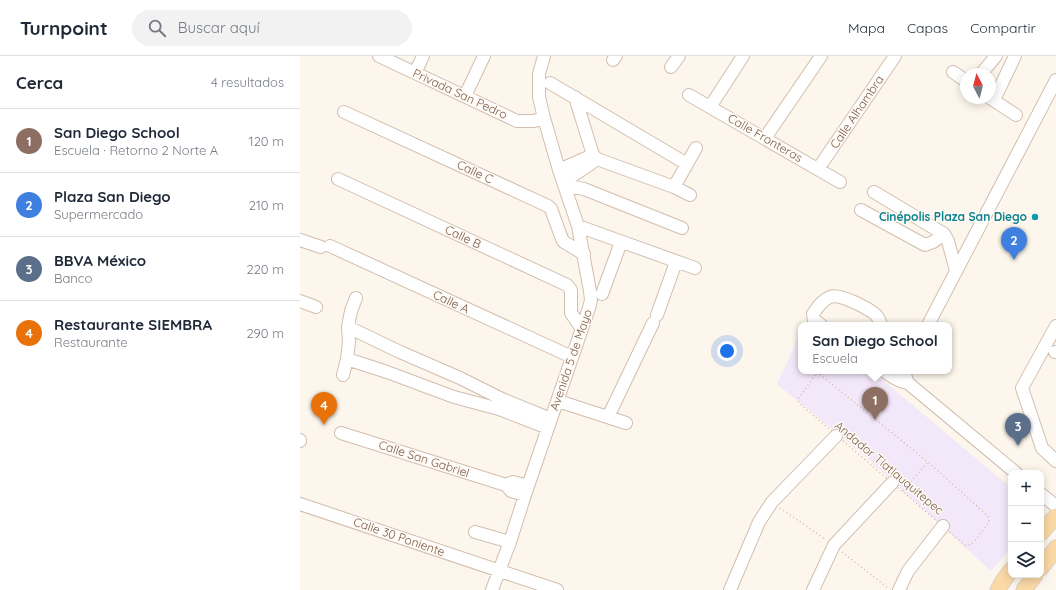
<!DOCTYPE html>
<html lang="es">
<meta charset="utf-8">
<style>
:root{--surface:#fff;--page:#f2f2f3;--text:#1f2937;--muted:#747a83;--line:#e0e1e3;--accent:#d93025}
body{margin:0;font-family:Quicksand,sans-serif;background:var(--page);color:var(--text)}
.controls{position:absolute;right:12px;bottom:12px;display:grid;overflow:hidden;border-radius:8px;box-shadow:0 2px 10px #0003}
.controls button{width:36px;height:36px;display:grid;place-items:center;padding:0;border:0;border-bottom:1px solid var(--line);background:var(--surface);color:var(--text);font:20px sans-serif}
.compass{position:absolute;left:660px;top:12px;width:36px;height:36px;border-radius:50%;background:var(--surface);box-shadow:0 2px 10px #0003;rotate:353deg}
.you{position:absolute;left:427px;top:295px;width:14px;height:14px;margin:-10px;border:3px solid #fff;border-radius:50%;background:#1a73e8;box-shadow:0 0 0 6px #1a73e833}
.badge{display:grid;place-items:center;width:26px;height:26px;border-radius:50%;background:var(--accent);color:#fff;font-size:13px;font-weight:700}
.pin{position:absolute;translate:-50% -33px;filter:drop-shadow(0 1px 2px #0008)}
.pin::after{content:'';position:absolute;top:21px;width:14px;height:12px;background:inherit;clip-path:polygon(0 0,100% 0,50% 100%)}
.popup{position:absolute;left:498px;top:266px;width:154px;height:52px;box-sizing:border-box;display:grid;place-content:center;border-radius:8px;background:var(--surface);filter:drop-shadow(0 1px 3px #0005);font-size:13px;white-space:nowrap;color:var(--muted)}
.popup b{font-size:15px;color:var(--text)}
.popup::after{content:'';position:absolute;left:50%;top:100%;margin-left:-8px;border:8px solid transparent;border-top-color:var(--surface)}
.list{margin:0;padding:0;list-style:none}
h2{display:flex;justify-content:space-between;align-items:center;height:52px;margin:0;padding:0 16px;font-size:17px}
h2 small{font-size:13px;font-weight:400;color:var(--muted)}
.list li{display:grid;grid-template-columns:26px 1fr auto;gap:12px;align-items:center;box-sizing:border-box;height:64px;padding:0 16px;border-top:1px solid var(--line)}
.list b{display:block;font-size:15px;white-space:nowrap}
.list p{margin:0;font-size:13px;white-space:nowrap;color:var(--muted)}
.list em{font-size:13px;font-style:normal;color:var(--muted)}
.icon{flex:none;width:22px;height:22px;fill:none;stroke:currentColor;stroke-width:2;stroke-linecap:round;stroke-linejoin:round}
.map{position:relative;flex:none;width:756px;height:534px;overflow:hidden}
header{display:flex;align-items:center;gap:24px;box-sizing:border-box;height:56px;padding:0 20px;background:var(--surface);border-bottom:1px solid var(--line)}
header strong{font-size:19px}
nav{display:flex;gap:22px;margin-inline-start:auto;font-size:14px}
.search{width:280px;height:36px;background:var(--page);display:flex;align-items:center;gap:10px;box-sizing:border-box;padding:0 14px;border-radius:22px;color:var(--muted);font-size:15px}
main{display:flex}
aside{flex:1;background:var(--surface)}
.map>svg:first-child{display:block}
.education{fill:#f3e8fa}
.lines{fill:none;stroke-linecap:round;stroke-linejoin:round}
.minor-casing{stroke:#d1beb0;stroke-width:14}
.major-casing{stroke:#dad1cd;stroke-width:17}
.path{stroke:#d9b8a5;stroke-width:1.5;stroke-dasharray:1 3;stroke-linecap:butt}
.minor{stroke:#fff;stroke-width:12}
.major{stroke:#fbd9a5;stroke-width:15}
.culture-dot{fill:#0f9aa8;stroke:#fffaf3;stroke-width:1.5}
.labels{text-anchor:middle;stroke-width:3;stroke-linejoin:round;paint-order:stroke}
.street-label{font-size:12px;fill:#7a5c4d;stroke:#fffaf3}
.culture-label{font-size:12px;font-weight:bold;fill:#0d838f;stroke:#fffaf3;text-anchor:end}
</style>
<header>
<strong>Turnpoint</strong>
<div class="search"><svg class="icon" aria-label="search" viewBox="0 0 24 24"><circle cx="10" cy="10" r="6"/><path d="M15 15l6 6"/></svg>Buscar aquí</div>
<nav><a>Mapa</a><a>Capas</a><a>Compartir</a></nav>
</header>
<main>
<aside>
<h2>Cerca<small>4 resultados</small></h2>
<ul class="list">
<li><span class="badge" style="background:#8d6e63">1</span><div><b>San Diego School</b><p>Escuela · Retorno 2 Norte A</p></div><em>120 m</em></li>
<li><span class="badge" style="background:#3f7fe0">2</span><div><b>Plaza San Diego</b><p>Supermercado</p></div><em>210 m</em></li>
<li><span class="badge" style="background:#5c6f8a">3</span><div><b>BBVA México</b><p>Banco</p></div><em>220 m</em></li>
<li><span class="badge" style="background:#e8710a">4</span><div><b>Restaurante SIEMBRA</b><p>Restaurante</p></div><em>290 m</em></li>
</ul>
</aside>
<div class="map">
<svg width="756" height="534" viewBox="0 0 756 534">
<rect width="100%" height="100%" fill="#fdf6ec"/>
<path class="education" d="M501,276V315H572L711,432V492L691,515L565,400L477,328Z"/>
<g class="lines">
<defs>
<path id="minor" d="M79,0L217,65H234L244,62
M313,4L316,0
M371,11L379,0
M653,16L666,25
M115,17L123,0
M681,18L696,0
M250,27L387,108
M389,39L540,126
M165,40L184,0
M275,41L293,99L297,103L374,131L390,139
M690,42L716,59
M694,44L715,0
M410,51L443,0
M44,56L248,150L251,153L262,183L264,186L284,198
M465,82L521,0
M518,113L595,0
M259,114L293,99
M38,123L267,229L271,234V257L282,273
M263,126L283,113L297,103
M264,129L284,133L382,172
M374,131L396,92
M574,136L644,178L648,185L656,215
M561,154L625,189L633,186L644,178
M278,170L395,212
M0,184L21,191
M30,190L272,301
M302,238L321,186
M0,245L16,251
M357,259L376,206
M521,269L514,264L513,258C517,252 522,244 530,241C540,237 567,252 575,258C578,261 580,265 581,269
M628,269L756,24
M756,270L722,332L742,392L756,405
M48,271L100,296L160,322L202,343L251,363
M755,296H756
M47,303L87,316L154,341L199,353L248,372
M584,315C591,320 599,326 608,327
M606,315L605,319L608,327L716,417
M43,319L47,303L49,286L48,271L51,255L56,242
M258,345L326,367
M308,361L353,267
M41,377L206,429L211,435L225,439
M0,385V384
M206,429L213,426L228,430
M741,438L756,450
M0,448L257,534
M175,476L210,486
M192,534L199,515L210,486L225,439L289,252L291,244L290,235L278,170L259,114L244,62L239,41V18L244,0
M430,534L459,466L472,446L536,380
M513,534L534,489L592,427
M599,534L608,515L643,470"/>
<path id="major" d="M741,477L756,460
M741,512L756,492
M698,534L703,525L711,514
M724,534L735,519"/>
</defs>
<use href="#minor" class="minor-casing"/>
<use href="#major" class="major-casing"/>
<path class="path" d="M516,318H519L528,325L628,406L688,460L689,465C686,472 676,484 670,489H665L603,436L592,427L499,347L498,345V343Z
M603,435L628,406
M480,452L525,483
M542,496L588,532"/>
<use href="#minor" class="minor"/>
<use href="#major" class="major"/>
</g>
<circle class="culture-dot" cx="735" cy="161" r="4"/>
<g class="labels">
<g class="street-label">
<text transform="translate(160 38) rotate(25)" y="4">Privada San Pedro</text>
<text transform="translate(557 56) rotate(-56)" y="4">Calle Alhambra</text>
<text transform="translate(465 82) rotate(30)" y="4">Calle Fronteras</text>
<text transform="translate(175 116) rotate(25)" y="4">Calle C</text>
<text transform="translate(163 181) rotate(25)" y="4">Calle B</text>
<text transform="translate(151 246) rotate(25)" y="4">Calle A</text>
<text transform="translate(271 304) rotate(-71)" y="4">Avenida 5 de Mayo</text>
<text transform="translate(124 403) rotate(18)" y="4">Calle San Gabriel</text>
<text transform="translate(589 412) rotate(40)" y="4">Andador Tlatlauquitepec</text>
<text transform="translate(99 481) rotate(19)" y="4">Calle 30 Poniente</text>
</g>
<g class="culture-label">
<text x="727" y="165">Cinépolis Plaza San Diego</text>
</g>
</g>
</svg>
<div class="controls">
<button>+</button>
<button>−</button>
<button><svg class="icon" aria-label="layers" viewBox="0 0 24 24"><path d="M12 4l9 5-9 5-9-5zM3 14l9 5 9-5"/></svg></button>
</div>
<svg class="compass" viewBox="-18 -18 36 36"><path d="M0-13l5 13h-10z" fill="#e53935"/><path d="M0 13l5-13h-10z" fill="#747a83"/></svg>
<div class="you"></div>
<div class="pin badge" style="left:575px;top:364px;background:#8d6e63">1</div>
<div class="popup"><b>San Diego School</b>Escuela</div>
<div class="pin badge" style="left:714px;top:204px;background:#3f7fe0">2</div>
<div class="pin badge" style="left:718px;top:390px;background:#5c6f8a">3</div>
<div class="pin badge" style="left:24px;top:369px;background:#e8710a">4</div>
</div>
</main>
